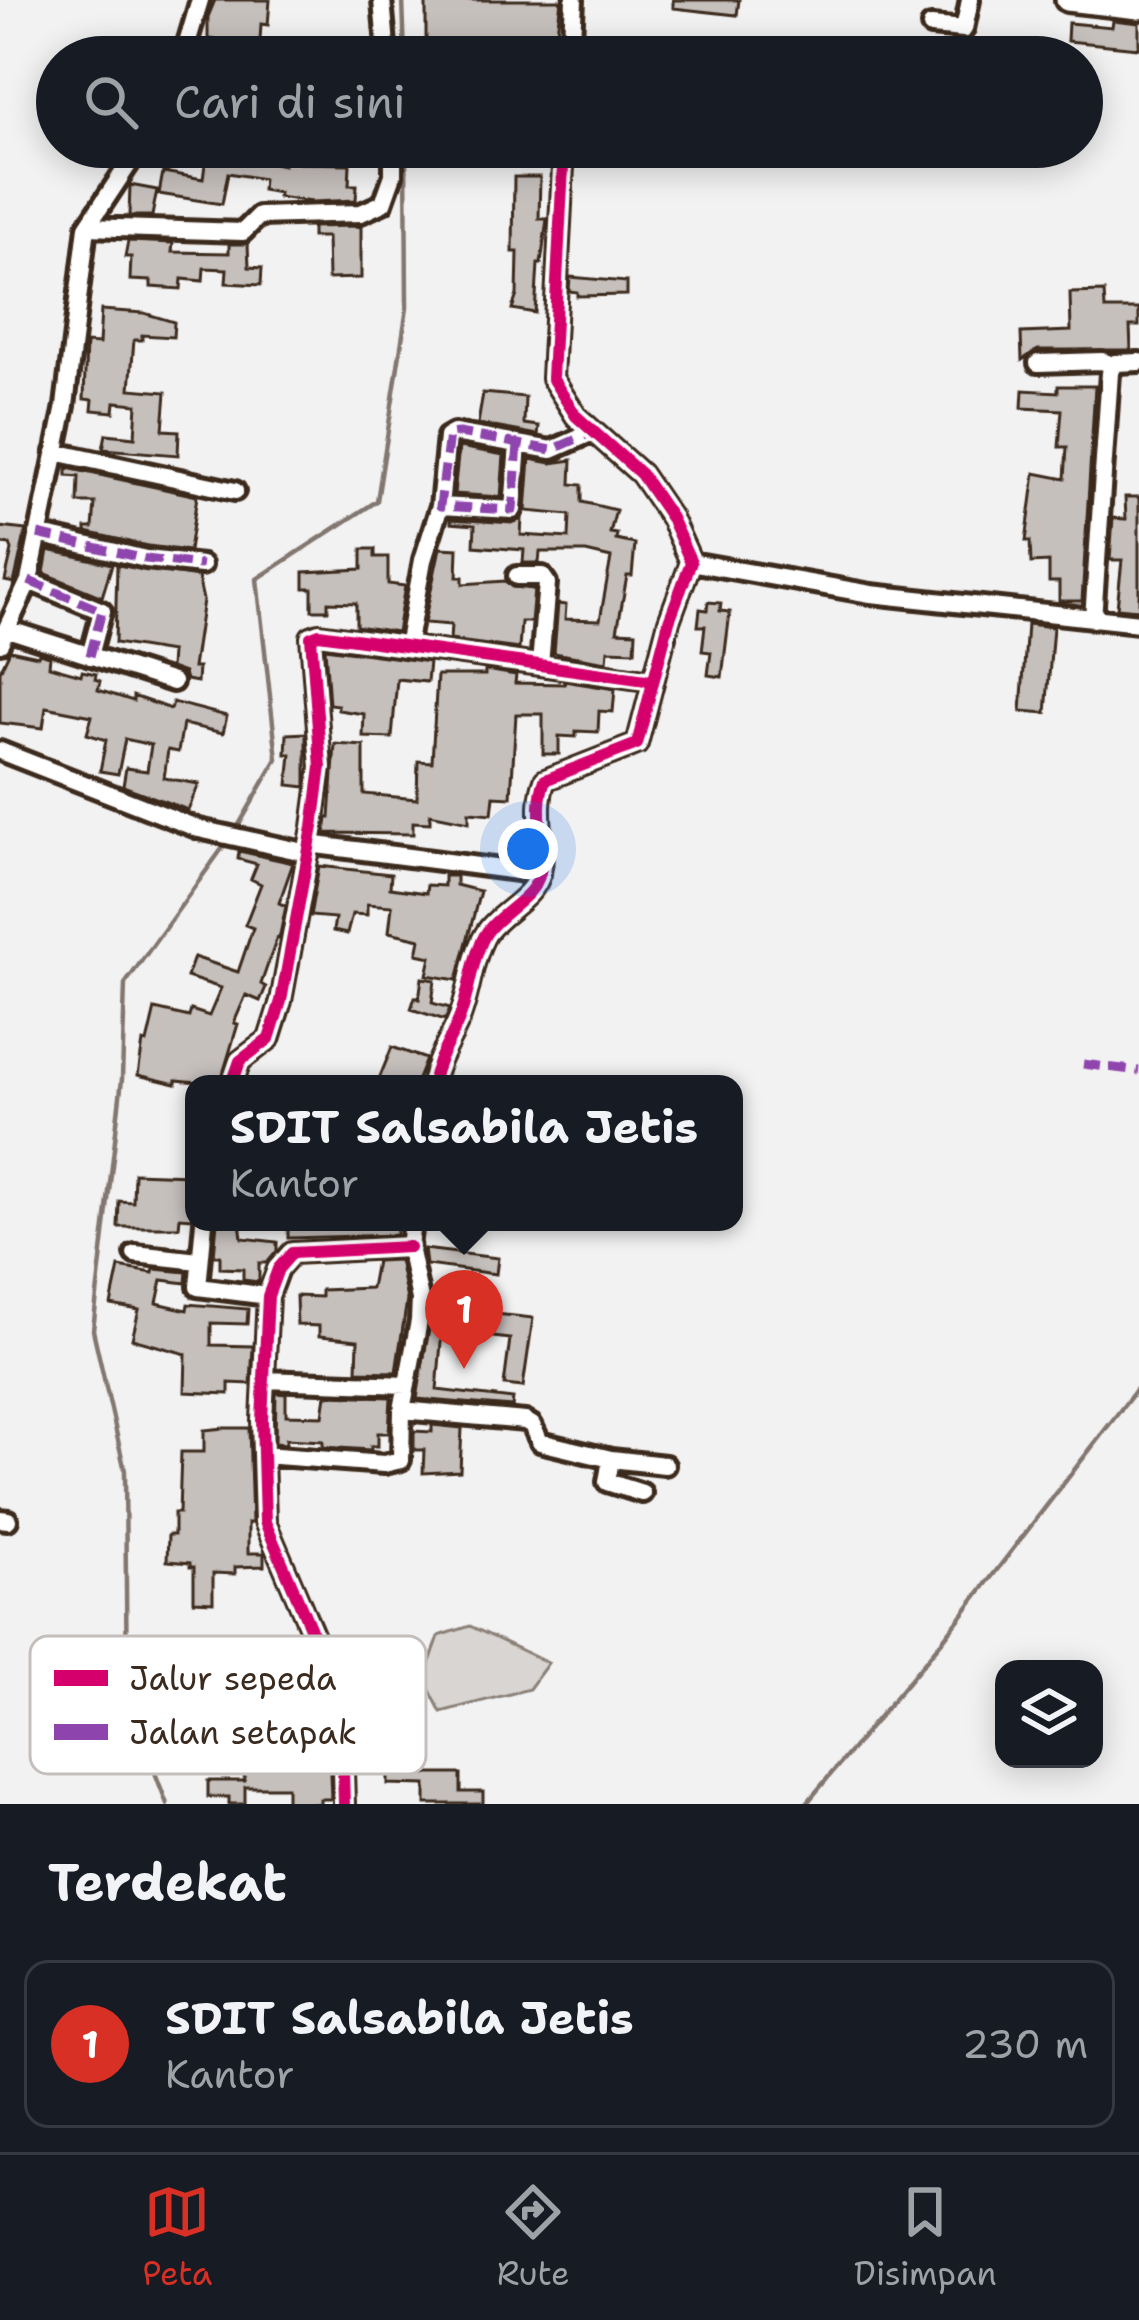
<!DOCTYPE html>
<html lang="id">
<style>
:root{--surface:#171b24;--page:#20242c;--text:#f1f3f6;--muted:#9ea1a6;--line:#363941;--accent:#d93025}
body{margin:0;font-family:"Shantell Sans",sans-serif;background:var(--page);color:var(--text)}
.controls{position:absolute;right:36px;bottom:36px;display:grid;overflow:hidden;border-radius:24px;box-shadow:0 6px 30px #0003}
.controls button{width:108px;height:108px;display:grid;place-items:center;padding:0;border:0;border-bottom:3px solid var(--line);background:var(--surface);color:var(--text);font:60px sans-serif}
.you{position:absolute;left:528px;top:849px;width:42px;height:42px;margin:-30px;border:9px solid #fff;border-radius:50%;background:#1a73e8;box-shadow:0 0 0 18px #1a73e833}
.badge{display:grid;place-items:center;width:78px;height:78px;border-radius:50%;background:var(--accent);color:#fff;font-size:39px;font-weight:700}
.pin{position:absolute;translate:-50% -99px;filter:drop-shadow(0 3px 6px #0008)}
.pin::after{content:'';position:absolute;top:63px;width:42px;height:36px;background:inherit;clip-path:polygon(0 0,100% 0,50% 100%)}
.popup{position:absolute;left:185px;top:1075px;width:558px;height:156px;box-sizing:border-box;display:grid;place-content:center;border-radius:24px;background:var(--surface);filter:drop-shadow(0 3px 9px #0005);font-size:39px;white-space:nowrap;color:var(--muted)}
.popup b{font-size:45px;color:var(--text)}
.popup::after{content:'';position:absolute;left:50%;top:100%;margin-left:-24px;border:24px solid transparent;border-top-color:var(--surface)}
.list{margin:0;padding:0;list-style:none}
h2{display:flex;justify-content:space-between;align-items:center;height:156px;margin:0;padding:0 48px;font-size:51px}
h2 small{font-size:39px;font-weight:400;color:var(--muted)}
.list li{display:grid;grid-template-columns:78px 1fr auto;gap:36px;align-items:center;box-sizing:border-box;height:168px;margin:0 24px 24px;padding:0 24px;border:3px solid var(--line);border-radius:24px}
.list b{display:block;font-size:45px;white-space:nowrap}
.list p{margin:0;font-size:39px;white-space:nowrap;color:var(--muted)}
.list em{font-size:39px;font-style:normal;color:var(--muted)}
.icon{flex:none;width:66px;height:66px;fill:none;stroke:currentColor;stroke-width:2;stroke-linecap:round;stroke-linejoin:round}
.map{position:relative;flex:none;width:1139px;height:1804px;overflow:hidden}
.search{position:absolute;background:var(--surface);box-shadow:0 6px 30px #0003;left:36px;right:36px;top:36px;height:132px;display:flex;align-items:center;gap:30px;box-sizing:border-box;padding:0 42px;border-radius:66px;color:var(--muted);font-size:45px}
.sheet{height:348px;background:var(--surface)}
nav{display:flex;justify-content:space-around;align-items:center;box-sizing:border-box;height:168px;border-top:3px solid var(--line);background:var(--surface);font-size:33px;color:var(--muted)}
nav a{display:grid;justify-items:center;gap:6px}
nav .on{color:var(--accent)}
.map>svg:first-child{display:block}
.green{fill:#d8d5d2;stroke:#8a8078;stroke-width:3}
.lines{fill:none;stroke-linecap:round;stroke-linejoin:round}
.stream{stroke:#827770;stroke-width:4.5}
.building{fill:#c6c0bd;stroke:#3b2a1e;stroke-width:3}
.minor-casing{stroke:#3b2a1e;stroke-width:26}
.major-casing{stroke:#3b2a1e;stroke-width:30}
.minor{stroke:#fff;stroke-width:16}
.major{stroke:#fff;stroke-width:21}
.quiet{stroke:#8e44ad;stroke-width:9;stroke-dasharray:18 9;stroke-linecap:butt}
.cycleway-casing{stroke:#fff;stroke-width:20}
.cycleway{stroke:#d6006c;stroke-width:12}
.key{fill:#fff;stroke:#c4bfbc;stroke-width:3}
.key-label{font-size:33px;fill:#3b2a1e}
</style>
<div class="map">
<svg width="1139" height="1804" viewBox="0 0 1139 1804">
<rect width="100%" height="100%" fill="#f3f2f2"/>
<filter id="ink" filterUnits="userSpaceOnUse"><feTurbulence type="fractalNoise" baseFrequency=".00833" numOctaves="2"/><feDisplacementMap in="SourceGraphic" scale="24" xChannelSelector="R" yChannelSelector="G"/><feConvolveMatrix kernelMatrix="1 2 1 2 8 2 1 2 1" color-interpolation-filters="sRGB"/></filter>
<g filter="url(#ink)">
<path class="green" d="M470,1626L548,1663L529,1689L441,1712L424,1679L439,1636Z"/>
<g class="lines">
<path class="stream" d="M403,0L405,57
M236,830L277,759L257,579L377,501L407,308L406,147
M167,1804L127,1699L125,1471L93,1330L122,1079L125,984L229,839
M806,1804L942,1641L1139,1386"/>
</g>
<path class="building" d="M215,0H270L268,25L261,24L259,57L219,54L220,40L208,39V17Z
M426,0H561L556,39L518,40L503,55L426,57Z
M673,0H739L737,15L673,8Z
M1113,20L1139,23V48L1067,41L1068,23L1112,27Z
M207,150L283,165L282,154H299V163L350,164L349,185H357L356,200L312,202L278,197L279,193L262,190L263,179L228,173L222,204L159,194L163,172L203,179Z
M514,177H540L539,219H547L541,264H538L535,313L512,309L517,295L518,252H513Z
M130,185L157,190L152,216H129Z
M356,226L361,227V278L328,279L327,237H312V227Z
M128,241L173,243L172,252L229,253V244H248L249,267L262,268L261,285L226,283L227,269L204,268L203,281L182,279L181,289L151,287V281L130,280L131,257H125Z
M570,277L627,282V295L577,296V292L569,291Z
M1104,292L1105,309H1139V326H1130L1131,350H1038L1022,360L1021,333L1071,331L1070,293Z
M101,310L144,313L174,322L173,337L142,335V340H134L130,389L166,392L163,430L179,431L178,455L103,449L106,434L135,437L137,404L115,402L114,412L92,410L93,400L84,399L86,343L99,344Z
M1058,386H1095L1082,601H1059V582H1049V562L1031,563L1030,541H1026L1035,473L1065,479L1067,447H1059L1062,410L1022,408L1023,390L1058,392Z
M483,393L525,397L524,424L539,426L538,435L478,424Z
M459,447L504,455L501,497L454,494Z
M530,459L551,463L572,460L571,484L582,485V502L616,510L610,533L617,534L616,540L635,544L632,576H627L617,631L636,632L635,651L608,650L607,662L554,653L558,604L566,605L565,619L600,620L611,558L586,552H540L539,563H523L524,550L474,546L475,525L451,523V519L512,523L522,519L521,535L569,538L570,515L526,511Z
M67,468L197,496L189,551L148,546L86,532V528H93L95,503H78L79,477L67,476Z
M1125,497H1139V610L1117,608L1122,560H1110L1113,518L1126,519Z
M0,527L26,530L14,583L5,581L12,550L10,545L0,544Z
M440,548L458,549L457,577H463V584L505,581L512,587L534,589L531,622H521L519,649L450,640L451,625L424,623Z
M362,549H375V557H388V584L405,586L397,632L356,626V603L328,602V610H312V588H304V572L362,569Z
M48,550L112,564L102,597L44,573Z
M117,565L198,577L203,600L193,668H198L197,682L186,680L184,673L170,668L171,652L115,643Z
M708,602L721,603L720,611L730,612L722,677L708,675L711,652L702,651L705,626H698L700,609L707,610Z
M1027,624L1053,627L1046,713L1021,711Z
M325,648L429,662L427,682L397,679L392,738L363,737L364,714L338,710V705L329,704Z
M10,650L38,656L39,653L50,656L49,666L81,675L82,671L96,674L95,679L100,681L98,690L133,701V696L171,709L173,702L227,716L223,733L183,724L178,752L168,750L164,778L199,784L188,810L123,786L126,768L147,771L151,745L125,739L118,774L100,771L106,740L87,734L92,716L46,707L43,728L0,723V671Z
M485,670L516,675L515,683L564,684V681L615,689L613,712L599,711L598,732L576,731V737L559,736V754H543V714H516L511,797L494,796L492,814L469,812V822L430,814V823L413,822V834L325,833L327,818H330L335,744L364,746V794L417,799L418,761L432,762L437,675H485Z
M306,733V787L288,785L291,754H286L287,734Z
M239,851L293,863L279,903L286,906L279,939L277,938L261,984L266,987L260,1001L246,995L234,1023L238,1024L220,1084L176,1080V1084L138,1075L143,1042L147,1043L155,1009L189,1017L191,1010L209,1016L221,988L187,977L194,957L238,972L253,928L245,925L261,884L251,879L257,864L238,859Z
M319,866L391,874L390,888L426,893L427,885L444,886V876H456V885L480,891L457,980L427,975L431,957L417,954L420,939L389,932L392,906L367,904V915L352,914L347,934L333,931L335,918L310,916Z
M422,978L435,980L432,1003L450,1008L445,1020L411,1009L415,997L419,999Z
M392,1047L426,1059L416,1084H377Z
M134,1173L189,1175L188,1202L194,1203L192,1218L180,1217L179,1227H118L119,1201L133,1202Z
M217,1222H240L242,1238L277,1242V1251L267,1263H259V1282L243,1280V1269L220,1268V1256H214Z
M288,1222H396V1235L288,1238Z
M424,1249L498,1258L496,1274L426,1265Z
M399,1260L407,1300L396,1372L357,1371L358,1340L319,1336V1326L297,1325L296,1296L321,1297V1290L371,1288L376,1261Z
M119,1267L153,1273L154,1269L187,1272L186,1283L162,1280L157,1303L187,1310L188,1304L248,1309L247,1324L211,1323V1345L253,1346L251,1384L229,1383V1394L185,1392L186,1354L132,1339L139,1310L111,1305Z
M432,1307L533,1318L523,1387L504,1385L510,1339L442,1331L437,1390L513,1399L512,1407L417,1399Z
M276,1393L286,1394V1415L323,1416L326,1395L391,1397L389,1433H378V1446H371V1450L323,1447V1441L286,1439V1444L275,1443Z
M432,1425L462,1428L460,1471L423,1473L424,1450H414V1431L432,1432Z
M224,1428H249L252,1523H248V1553H264V1566L235,1567V1574L213,1573V1602L194,1601V1567H190V1563L167,1561L168,1535H174V1513H179L181,1452H204V1430Z
M327,1699L331,1799H320V1804H287V1787H245V1804H229V1797H208V1781H244L245,1765L281,1766L279,1706H304V1702Z
M395,1764H409V1774H461V1792H483V1804H426V1785L388,1784V1773H394Z"/>
<g class="lines">
<defs>
<path id="minor" d="M382,0L387,57
M931,26L964,29L970,0
M183,57L200,0
M515,57L520,52L571,51
M571,57L574,0
M87,227L243,232L259,216L361,213L383,203L393,175V147
M1038,363L1102,361L1112,365
M55,452L235,491
M440,506L513,510L518,444
M38,534L146,559L202,565
M691,562L871,594L1139,623
M517,576H542L547,583L540,665
M29,581L102,611L90,656
M1093,619L1110,373L1116,363L1139,362
M7,629L173,682
M0,643L29,581L65,406L87,227L140,147
M407,647L423,560L440,506L447,437L454,433L552,450L593,432
M0,751L199,829L308,853
M309,844L540,874
M232,1084L240,1061L269,1039L281,1001L313,827L321,767L311,637L319,634L653,681
M432,1084C437,1060 447,1046 457,1024C470,996 470,962 485,935C498,913 534,899 540,873C547,842 533,811 545,780L637,744L669,621L691,562L671,518L641,474L576,416L552,378L564,147
M204,1222L198,1287L268,1296
M135,1254L199,1261
M264,1380L407,1385
M402,1410L525,1421L532,1425L540,1442L611,1459L665,1465
M263,1455L384,1464L401,1460L402,1410L419,1321L420,1299L409,1247L412,1222
M611,1459L607,1482L642,1493
M0,1519L8,1520
M344,1804L341,1700L265,1522L262,1420L268,1296L278,1269L292,1253L409,1247"/>
<path id="major" d="M1067,0L1139,8"/>
</defs>
<use href="#minor" class="minor-casing"/>
<use href="#major" class="major-casing"/>
<use href="#minor" class="minor"/>
<use href="#major" class="major"/>
<path class="quiet" d="M515,57L520,52L571,51
M518,444L513,510L440,506L449,434L459,433L552,450L593,432
M38,534L146,559L202,565
M29,581L102,611L90,656
M1083,1064L1139,1071"/>
<defs>
<path id="cycleway" d="M232,1084L240,1061L269,1039L281,1001L313,827L321,767L311,637L319,634L653,681
M432,1084C437,1060 447,1046 457,1024C470,996 470,962 485,935C498,913 534,899 540,873C547,842 533,811 545,780L637,744L669,621L691,562L671,518L641,474L576,416L552,378L564,147
M344,1804L341,1700L265,1522L262,1420L268,1296L278,1269L292,1253L409,1247"/>
</defs>
<use href="#cycleway" class="cycleway-casing"/>
<use href="#cycleway" class="cycleway"/>
</g>
</g>
<rect x="30" y="1636" width="396" height="138" rx="18" class="key"/>
<rect x="54" y="1670" width="54" height="16" fill="#d6006c"/>
<rect x="54" y="1724" width="54" height="16" fill="#8e44ad"/>
<g class="key-label">
<text x="129" y="1690">Jalur sepeda</text>
<text x="129" y="1744">Jalan setapak</text>
</g>
</svg>
<div class="controls">
<button><svg class="icon" aria-label="layers" viewBox="0 0 24 24"><path d="M12 4l9 5-9 5-9-5zM3 14l9 5 9-5"/></svg></button>
</div>
<div class="you"></div>
<div class="pin badge" style="left:464px;top:1369px">1</div>
<div class="popup"><b>SDIT Salsabila Jetis</b>Kantor</div>
<div class="search"><svg class="icon" aria-label="search" viewBox="0 0 24 24"><circle cx="10" cy="10" r="6"/><path d="M15 15l6 6"/></svg>Cari di sini</div>
</div>
<section class="sheet">
<h2>Terdekat<small></small></h2>
<ul class="list">
<li><span class="badge">1</span><div><b>SDIT Salsabila Jetis</b><p>Kantor</p></div><em>230 m</em></li>
</ul>
</section>
<nav>
<a class="on"><svg class="icon" aria-label="map" viewBox="0 0 24 24"><path d="M3 6l6-2 6 2 6-2v14l-6 2-6-2-6 2zM9 4v14M15 6v14"/></svg>Peta</a>
<a><svg class="icon" aria-label="directions" viewBox="0 0 24 24"><path d="M12 3l9 9-9 9-9-9zM9 14v-3h6M13 9l2 2-2 2"/></svg>Rute</a>
<a><svg class="icon" aria-label="saved" viewBox="0 0 24 24"><path d="M7 4h10v16l-5-4-5 4z"/></svg>Disimpan</a>
</nav>
